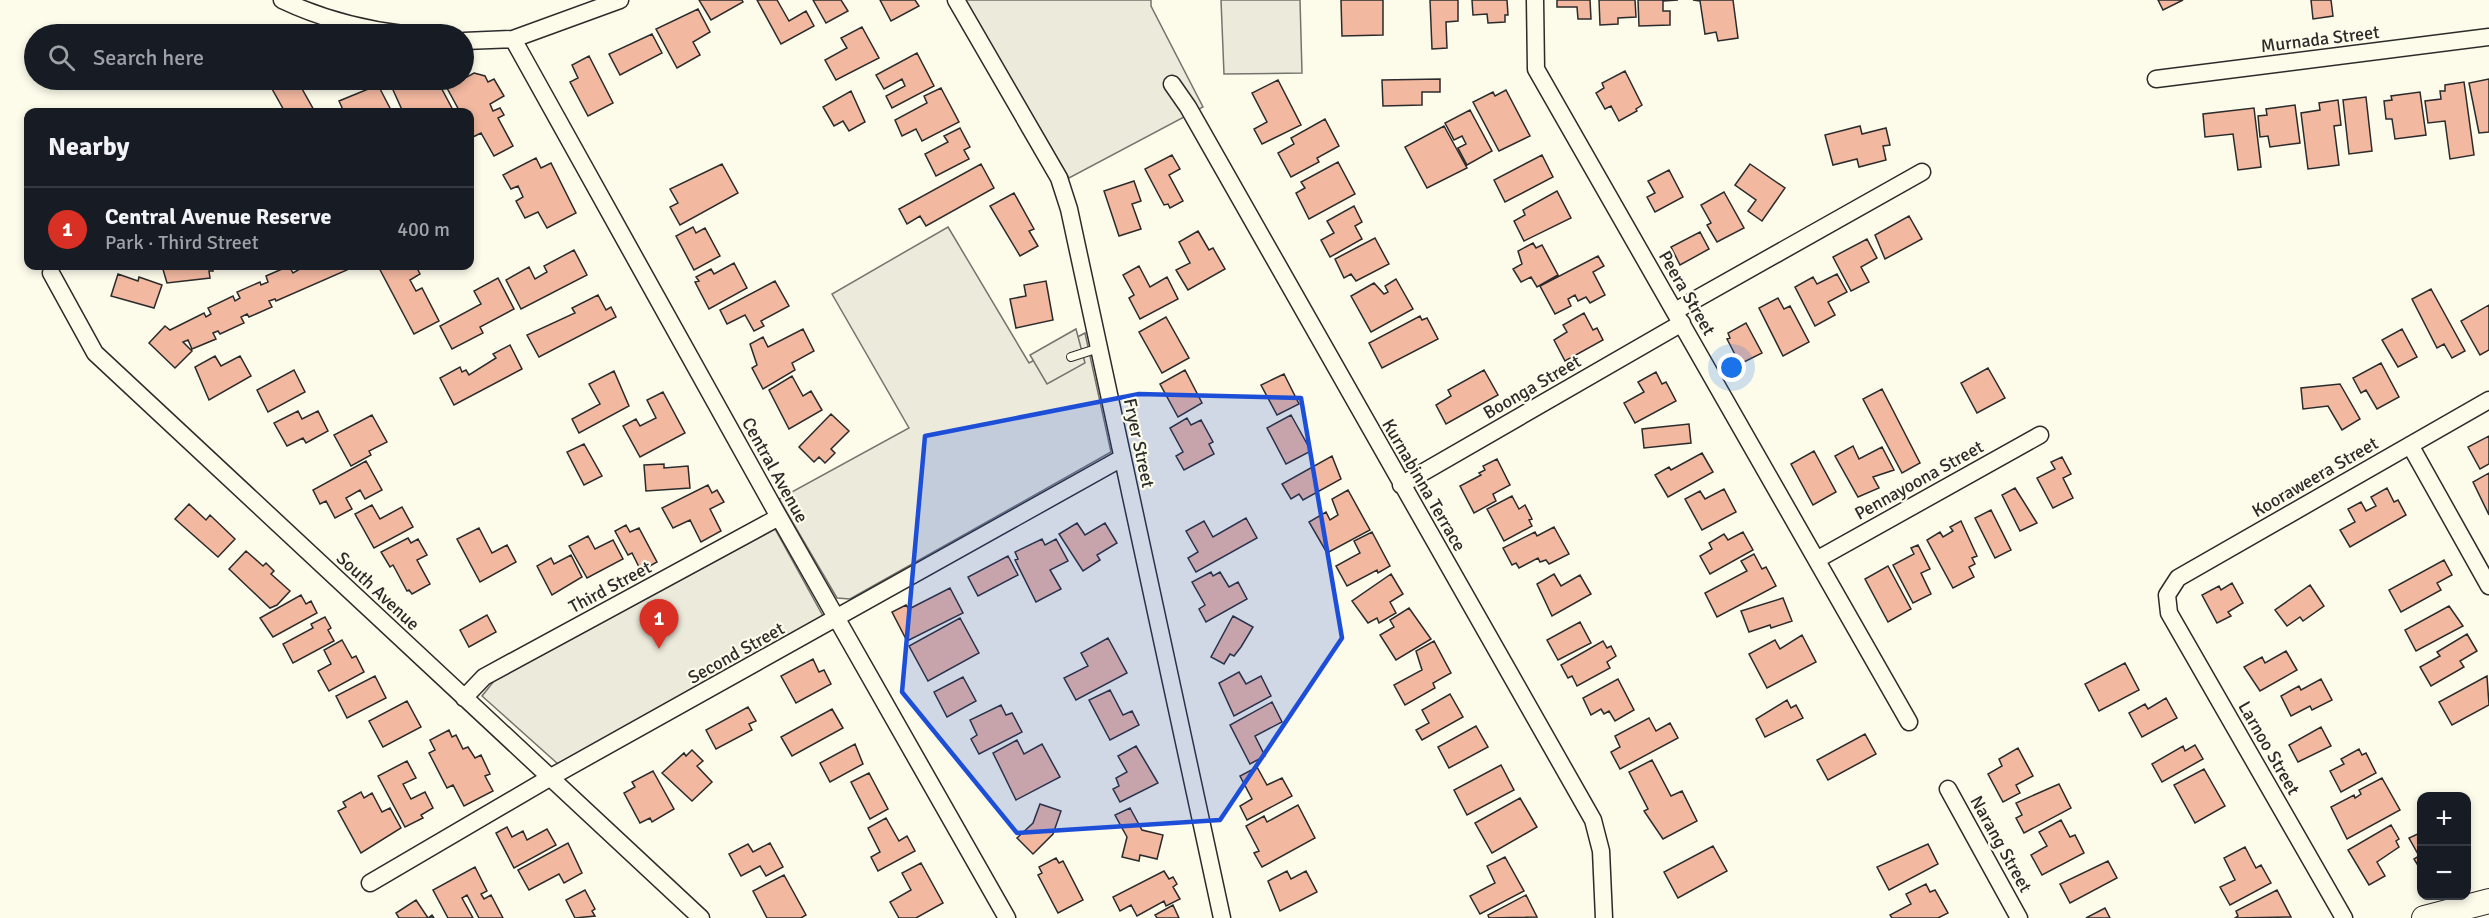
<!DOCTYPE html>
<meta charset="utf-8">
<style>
:root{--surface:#171b24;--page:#20242c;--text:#f1f3f6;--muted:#9ea1a6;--line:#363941;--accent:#d93025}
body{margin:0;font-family:Signika,sans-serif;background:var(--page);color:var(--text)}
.controls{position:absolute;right:18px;bottom:18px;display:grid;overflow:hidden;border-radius:12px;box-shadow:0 3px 9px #0003}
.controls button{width:54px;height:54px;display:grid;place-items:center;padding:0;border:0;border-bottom:2px solid var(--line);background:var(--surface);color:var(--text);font:30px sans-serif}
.you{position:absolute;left:1732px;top:368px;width:21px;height:21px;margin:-15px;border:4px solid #fff;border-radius:50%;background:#1a73e8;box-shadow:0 0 0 9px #1a73e833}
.badge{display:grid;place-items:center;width:39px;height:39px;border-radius:50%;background:var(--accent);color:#fff;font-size:20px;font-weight:700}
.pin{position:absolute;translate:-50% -50px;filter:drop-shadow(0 2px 3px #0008)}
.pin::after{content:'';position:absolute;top:32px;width:21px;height:18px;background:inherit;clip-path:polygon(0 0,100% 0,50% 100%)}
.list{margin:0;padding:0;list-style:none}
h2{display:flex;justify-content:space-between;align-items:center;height:78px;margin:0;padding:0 24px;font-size:26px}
h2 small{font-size:20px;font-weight:400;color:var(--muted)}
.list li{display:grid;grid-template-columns:39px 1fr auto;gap:18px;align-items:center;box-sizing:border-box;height:84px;padding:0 24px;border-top:2px solid var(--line)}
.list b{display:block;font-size:22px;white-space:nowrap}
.list p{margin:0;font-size:20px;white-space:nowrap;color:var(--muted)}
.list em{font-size:20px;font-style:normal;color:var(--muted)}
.icon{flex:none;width:33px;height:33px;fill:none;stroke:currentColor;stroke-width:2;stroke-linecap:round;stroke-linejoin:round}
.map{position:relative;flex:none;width:2489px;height:918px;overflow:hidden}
.search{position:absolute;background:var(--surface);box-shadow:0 3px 9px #0003;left:24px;top:24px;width:450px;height:66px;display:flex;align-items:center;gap:15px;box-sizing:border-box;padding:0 21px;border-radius:33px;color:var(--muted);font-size:22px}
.panel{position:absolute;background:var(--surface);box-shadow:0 3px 9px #0003;left:24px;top:108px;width:450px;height:162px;border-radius:12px}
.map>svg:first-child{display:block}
.green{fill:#ecebdb;stroke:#74746e;stroke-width:1.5}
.parking{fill:#eceadb;stroke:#74746e;stroke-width:1.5}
.building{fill:#f2b8a0;stroke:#2b2b2b;stroke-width:1.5}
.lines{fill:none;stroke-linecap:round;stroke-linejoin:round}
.lane-casing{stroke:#2b2b2b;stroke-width:10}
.street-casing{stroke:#2b2b2b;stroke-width:19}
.secondary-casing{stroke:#2b2b2b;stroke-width:26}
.lane{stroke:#fdfbea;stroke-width:8}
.street{stroke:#fdfbea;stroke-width:16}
.secondary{stroke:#fdfbea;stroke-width:24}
.marked{fill:#1d4ed8;fill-opacity:0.2;stroke:#1d4ed8;stroke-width:4.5;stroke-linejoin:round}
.labels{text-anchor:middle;stroke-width:4.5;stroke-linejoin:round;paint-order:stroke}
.street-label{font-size:18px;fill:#2b2b2b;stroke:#fdfbea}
</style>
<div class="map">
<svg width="2489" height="918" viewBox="0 0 2489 918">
<rect width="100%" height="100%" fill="#fdfbea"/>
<path class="green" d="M965,0H1151V6L1203,107L1069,178Z
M1221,0H1300L1302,73L1224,74Z
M948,227L1029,363L1085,333L1111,452L850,599L837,598L779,499L909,428L832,294Z
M775,529L823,616L558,764L482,696L494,681Z"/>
<path class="parking" d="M1076,329L1085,363L1047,384L1030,355Z"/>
<path class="building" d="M699,0H742L743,2L711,20Z
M757,0H777L789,21L806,11L814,26L781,44Z
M813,0H841L848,11L826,23Z
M880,0H915L919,6L891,21Z
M1341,0H1383V35L1342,36Z
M1430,0H1458V21L1446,22L1447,48L1432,49Z
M1472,0H1507L1508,15H1505V22L1488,23L1487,14L1473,15Z
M1557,0H1590L1591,19H1578L1577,7H1557Z
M1599,0H1635L1636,17L1618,18V24L1600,25Z
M1638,0H1678L1663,1V11H1670V25L1639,26Z
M1693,0H1733L1738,38L1718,41L1716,32L1705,34L1700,1Z
M2158,0H2183L2163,10Z
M2311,0H2331L2333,16L2313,19Z
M698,9L710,32L693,42L700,55L677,68L656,29Z
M862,27L879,58L836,80L825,60L847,48L841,38Z
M652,34L662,53L620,75L609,54Z
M917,53L934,86L892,108L886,96L905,86L902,79L884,89L876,75Z
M589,56L613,103L588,116L570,82L578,78L572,65Z
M1625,71L1642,105L1636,109L1637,111L1619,121L1611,106L1605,109L1596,93L1604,88L1602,83Z
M474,73L485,76L488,82L494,79L504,96L490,104L493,111L500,108L504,115L498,118L513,146L494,156L481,133L473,137L470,131V112H460L447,88Z
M1440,79V92H1422V105L1383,106L1382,80Z
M2489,79V132L2479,133L2469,83Z
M267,80H297L315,112H285Z
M392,80H409L413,87L426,80H437L454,112H403L389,81Z
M1278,80L1301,125L1262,144L1254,129L1267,122L1252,93Z
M2464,82L2474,155L2450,159L2445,121L2428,123L2425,101L2441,99L2440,91H2445V85Z
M378,85L392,112H344L339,101Z
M941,88L959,122L922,141L916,129L902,136L895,120L927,103L924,96Z
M1506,90L1530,136L1499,151L1473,102L1493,92L1495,96Z
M851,91L865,122L849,131L843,121L834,126L823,107Z
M2420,92L2426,135L2395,139L2392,119H2386L2384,101L2392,100L2391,96Z
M2366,97L2372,151L2349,154L2343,100Z
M2338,100L2341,125L2334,126L2339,165L2308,169L2301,113L2320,110L2319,103Z
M2295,105L2300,143L2270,147L2268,136L2260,137L2258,116L2267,115L2266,109Z
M2254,108L2261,167L2238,170L2233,134L2205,137L2203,114Z
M1470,110L1492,151L1467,165L1458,148L1466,144L1462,136L1454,140L1445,123Z
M1325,119L1339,146L1317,158L1319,162L1291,177L1278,153L1294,144L1291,138Z
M1444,126L1467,168L1427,188L1405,147Z
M1860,126L1862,134L1886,128L1890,145L1883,146L1886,160L1859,167L1857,159L1833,165L1825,135Z
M960,128L970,147L964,150L969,159L936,176L925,154L948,142L944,136Z
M1172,155L1180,169L1169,175L1183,201L1170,208L1168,204L1164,205L1145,169Z
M1542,155L1553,177L1505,202L1494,180Z
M536,158L541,168L551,163L576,213L547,228L538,212L525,218L516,201L523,197L518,186L511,189L503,175Z
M1338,162L1355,194L1309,219L1296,193L1305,188L1301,182Z
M722,164L738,193L680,225L670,207L678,203L670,189Z
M981,164L994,188L926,226L920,216L907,224L899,209Z
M1750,164L1785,188L1762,221L1748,211L1756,200L1735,185Z
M1669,170L1683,197L1655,212L1647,197L1655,193L1648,181Z
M1134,181L1141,201L1132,204L1141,229L1119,236L1104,191Z
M1557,191L1571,218L1524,241L1514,221L1525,215L1523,210Z
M1724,192L1744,228L1717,242L1707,225L1711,223L1701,205Z
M1014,193L1034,229L1029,231L1038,246L1020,256L990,206Z
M1354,206L1362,222L1355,226L1362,239L1330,257L1321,240L1334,233L1327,221Z
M1909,216L1922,239L1885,259L1875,235Z
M693,227L696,233L705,228L720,256L694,270L676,236Z
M1198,231L1209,250L1213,248L1225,269L1188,290L1176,270L1190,263L1179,242Z
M1700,232L1709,249L1680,265L1671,247Z
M1375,238L1389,264L1356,281L1351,274L1344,278L1335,259Z
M1867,239L1877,258L1861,267L1869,282L1851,291L1833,257Z
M1533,243L1536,248L1542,245L1558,275L1537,287L1531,277L1521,282L1513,269L1522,264L1518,251Z
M574,250L587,275L521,309L506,280L529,267L535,279L547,272L544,266Z
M1598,256L1604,266L1593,272L1605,295L1590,303L1586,297L1578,301L1575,295L1568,299L1571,306L1555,314L1540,286Z
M734,263L747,288L709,309L695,282L699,281L696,277L711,269L714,274Z
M162,266H212L213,271H209L210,278L167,283Z
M289,266L293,273L305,266H345L347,270L276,301L275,299L269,301L272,307L249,317L247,314L241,317L244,323L220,334L218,331L213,333L216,339L192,349L188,340L183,342L192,351L175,368L149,343L165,326L170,330L204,313L206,317L211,314L208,308L233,296L235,301L240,298L237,292L260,282L261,285L268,282L266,276Z
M378,266H416L420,274L410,280L416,291L422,288L439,321L414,334Z
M1139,266L1150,287L1167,277L1178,299L1140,319L1129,298L1134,295L1123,275Z
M118,274L138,281L139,277L162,285L154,308L111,296Z
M1837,274L1847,292L1828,302L1835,315L1815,326L1795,287L1813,277L1817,284Z
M498,278L514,309L480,327L483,333L452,349L440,326L481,304L474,291Z
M1396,279L1413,309L1371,332L1351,296L1374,283L1384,294L1388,292L1385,286Z
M775,281L789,306L761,321L764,326L754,331L745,315L727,324L720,310Z
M1046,281L1053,320L1016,328L1010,299L1026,296L1024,285Z
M2431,289L2465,351L2452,358L2444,344L2437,348L2412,299Z
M598,295L606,310L611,307L616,317L539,357L527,335L575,313L572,308Z
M1778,298L1784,309L1790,306L1809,342L1783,356L1759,308Z
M2489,305V350L2480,355L2461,321Z
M1584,313L1593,330L1597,328L1603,340L1565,361L1554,340L1567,332L1563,325Z
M1420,316L1422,320L1427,318L1438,339L1382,368L1369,343Z
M1166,317L1189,358L1162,373L1139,332Z
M1746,323L1762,353L1740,364L1727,339L1730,338L1728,333Z
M803,329L814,351L792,363L795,370L763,389L752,368L757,365L750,344L763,337L768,347Z
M2402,329L2417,357L2398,367L2382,340Z
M510,345L522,369L454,405L440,378L460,367L462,372L466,370L469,375L496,358L493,354Z
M215,356L221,366L240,356L251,376L209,400L195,367Z
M2381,363L2399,397L2377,409L2366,390L2361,393L2353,378Z
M1988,368L2005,398L1977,413L1961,383Z
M294,370L305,392L268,412L257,390Z
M1185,370L1202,403L1178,417L1160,384Z
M1484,370L1498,395L1446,424L1436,405L1451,396L1448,390Z
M614,371L629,406L579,433L572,419L600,404L589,384Z
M1656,372L1662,384L1666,382L1676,401L1635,423L1624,403L1644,392L1638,382Z
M1284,374L1299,404L1277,415L1261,385Z
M792,376L803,396L811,391L822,410L789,429L769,390Z
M2340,384L2360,419L2342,430L2328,406L2303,409L2301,388Z
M1882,389L1920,463L1902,473L1863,399Z
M663,392L685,433L640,457L623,426L636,419L640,426L656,418L647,400Z
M298,411L302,419L318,411L328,431L306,443L303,438L287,446L274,423Z
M831,414L849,431L831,449L835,453L825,463L819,457L814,462L799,447Z
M372,415L387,442L369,451L371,455L351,466L334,435Z
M1291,415L1311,451L1286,464L1267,428Z
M1187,418L1191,425L1201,420L1213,442L1209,444L1214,454L1184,470L1176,456L1183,452L1170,428Z
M1689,424L1691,443L1644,448L1642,429Z
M2489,436V464L2480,469L2468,447Z
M584,444L602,476L584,485L567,452Z
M1853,446L1859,459L1882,447L1894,470L1873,477L1879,488L1858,497L1835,456Z
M1814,451L1836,492L1813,505L1791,464Z
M1702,453L1713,472L1668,497L1655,475L1669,467L1671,470Z
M1332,456L1341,479L1303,500L1299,494L1291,499L1282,484Z
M2062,457L2071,474L2063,478L2073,498L2053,508L2037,478L2055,469L2051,462Z
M1497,459L1510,485L1493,494L1496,501L1474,513L1460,486L1481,475L1479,473L1485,470L1483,466Z
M366,461L382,490L365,499L360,490L346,498L352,509L335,518L326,501L320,504L313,490Z
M664,464V468L688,466L690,488L646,491L644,465Z
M2489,473V515L2473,482Z
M708,485L712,493L717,490L724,502L710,509L721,531L701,542L690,520L673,528L662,508Z
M2015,488L2037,523L2020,531L2002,495Z
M2387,488L2394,502L2398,500L2406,515L2350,547L2340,530L2355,522L2348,509L2361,502L2366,511L2376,506L2371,497Z
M1724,489L1736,512L1702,530L1685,499L1700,491L1705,499Z
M1348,490L1370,530L1327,553L1309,522L1326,512L1330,520L1338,515L1332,499Z
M1512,496L1519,509L1525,505L1532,519L1529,520L1532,526L1504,541L1487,509Z
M189,504L206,520L210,515L235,539L218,557L175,519Z
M372,505L380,519L402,507L413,527L374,548L355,514Z
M1991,510L2011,550L1995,558L1975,518Z
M1246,518L1257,538L1196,572L1188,558L1198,552L1186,531L1204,521L1213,537Z
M1961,521L1977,556L1972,558L1975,564L1969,567L1974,577L1953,588L1927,540L1940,532L1943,537L1953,531L1950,527Z
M1077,523L1085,535L1105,523L1117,543L1097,555L1100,560L1083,571L1059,534Z
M626,525L630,532L639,528L657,562L641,571L632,553L628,555L615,531Z
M1554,527L1569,554L1549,564L1546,560L1540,562L1538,558L1519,568L1516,563L1512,565L1503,548L1535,532L1537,536Z
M479,528L492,553L507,545L516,562L480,582L457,539Z
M1372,532L1390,566L1378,573L1377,570L1347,586L1336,566L1360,553L1354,541Z
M1743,532L1753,550L1710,574L1700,556L1712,549L1709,543L1724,534L1728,540Z
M588,536L595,549L613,540L623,559L587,578L569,546Z
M408,538L411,543L418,539L427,555L417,560L430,584L412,594L409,590L407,591L393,565L390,567L381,552Z
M1042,539L1045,545L1056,539L1068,561L1050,570L1061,589L1036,602L1015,560L1018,559L1015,552Z
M1918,545L1930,569L1921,573L1931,594L1913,603L1893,565L1914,554L1911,548Z
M246,551L263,566L266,563L274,571L271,574L290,591L277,605L270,608L229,569Z
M1754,554L1762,569L1766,567L1776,586L1717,617L1705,593L1747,571L1741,561Z
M571,555L582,577L552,595L537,566L551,558L554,564Z
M1008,556L1018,575L978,596L968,577Z
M2444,560L2452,575L2437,583L2441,590L2401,612L2389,590Z
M1888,566L1911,609L1888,622L1865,579Z
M1211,572L1213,576L1220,572L1229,587L1238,582L1247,599L1206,622L1199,609L1205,605L1192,582Z
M1391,574L1403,594L1390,602L1396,613L1379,623L1377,618L1368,623L1352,601Z
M1554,574L1561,586L1580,575L1591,594L1552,616L1537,584Z
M2232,583L2243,603L2228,612L2231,616L2217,623L2202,595L2219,586L2221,590Z
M2310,585L2324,606L2303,621L2300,617L2287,626L2275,610Z
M950,588L963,613L907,641L892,612L906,605L909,609Z
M301,595L306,604L311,601L317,613L273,637L260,618Z
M1783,598L1792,621L1771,628L1770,625L1749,632L1741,611Z
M2449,606L2463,626L2416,651L2405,630Z
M1409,608L1431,639L1396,660L1380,635L1394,627L1390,620Z
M487,615L496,632L469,647L460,630Z
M1233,616L1253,627L1241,647L1234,656L1230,654L1224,664L1211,657Z
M325,617L331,628L328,630L334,641L293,663L283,644L313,628L311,624Z
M960,618L979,653L928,681L909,646Z
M1580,622L1591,643L1558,660L1547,640Z
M2467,634L2477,651L2460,661L2464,667L2431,686L2420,667L2440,656L2437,652Z
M1802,635L1816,662L1767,688L1749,654L1775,640L1780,649Z
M1108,638L1127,673L1076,700L1064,678L1088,666L1081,653Z
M342,640L352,658L356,656L364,672L329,691L318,671L331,664L324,650Z
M1434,641L1451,673L1433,683L1435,688L1405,705L1394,685L1422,670L1416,651Z
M1603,641L1607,648L1611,646L1616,656L1607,662L1610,668L1577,686L1572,676L1568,678L1561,665Z
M2286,651L2297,670L2260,691L2244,667L2262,657L2265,663Z
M813,659L819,672L824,670L831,684L796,703L781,676Z
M2125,663L2139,690L2099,711L2085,684Z
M1239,672L1246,684L1261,676L1271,696L1234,716L1219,683Z
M375,676L386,698L347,718L336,696Z
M2487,676L2489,705L2452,725L2439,702Z
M963,677L976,701L947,717L934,692Z
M1618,679L1634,710L1615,721L1609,711L1604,714L1601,709L1591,715L1583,698Z
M2321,679L2332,700L2312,710L2310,706L2291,716L2281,696L2299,686L2301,690Z
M1110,690L1123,715L1132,711L1139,725L1110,740L1089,700Z
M1450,694L1463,717L1422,740L1416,730L1429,723L1422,710Z
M2166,698L2177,718L2142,737L2129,713L2145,704L2148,709Z
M1787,700L1791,708L1796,705L1803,718L1765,737L1756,719Z
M407,701L421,727L383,747L369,721Z
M1272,702L1282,722L1255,736L1265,756L1250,764L1230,725Z
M1001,705L1006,715L1012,713L1022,732L979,754L971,739L977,735L970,720Z
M748,707L756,721L749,724L752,730L716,749L706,730Z
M832,709L843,728L792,756L781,737Z
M1649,718L1656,731L1670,723L1678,738L1620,769L1611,752L1620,747L1615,736Z
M1476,726L1488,747L1449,768L1438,747Z
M2321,727L2331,746L2298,762L2289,745Z
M449,730L452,737L456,735L463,749L468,747L475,758L481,755L490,774L485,776L493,791L464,806L453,785L447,788L429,753L435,750L430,740Z
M1865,734L1876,754L1828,780L1817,760Z
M1017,740L1024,754L1042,744L1060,777L1016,800L993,753Z
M855,744L863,764L830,782L820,763Z
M2195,745L2203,759L2162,782L2152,764L2183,746L2185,751Z
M1136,746L1158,783L1120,802L1113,789L1119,786L1116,778L1127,772L1118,756Z
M2018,748L2033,776L2016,785L2020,793L2003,802L1988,774L2002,766L1999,759Z
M2359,749L2362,755L2366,753L2376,773L2341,792L2330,771L2344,764L2341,759Z
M692,750L703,761L697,766L712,782L692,801L662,773L684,753L686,756Z
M1652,760L1671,796L1682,791L1697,821L1663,839L1644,811L1648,809L1629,772Z
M407,761L416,778L403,784L411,799L425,792L433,808L421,815L423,818L405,827L378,776Z
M1501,765L1514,790L1467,815L1454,790Z
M1257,767L1267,785L1282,778L1292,796L1247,820L1240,806L1252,799L1240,776Z
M2204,769L2225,806L2195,823L2174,785Z
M653,771L674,809L652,822L650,818L640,823L624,793L635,787L632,782Z
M869,773L888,809L870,819L851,782Z
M2382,778L2400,810L2347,839L2331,807L2354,795L2355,798L2361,794L2359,790Z
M2059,784L2071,808L2024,833L2016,818L2022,815L2016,803Z
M361,792L364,798L372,793L382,812L390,808L401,828L361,853L338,811L346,807L343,802Z
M1520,798L1537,827L1492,853L1475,823Z
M1040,804L1061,811L1053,834L1033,854L1017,838L1033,823Z
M1298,805L1315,838L1262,867L1254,853L1259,851L1246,826L1264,816L1267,822Z
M1130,808L1142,830L1163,835L1157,859L1140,855L1139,861L1122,857L1127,837L1115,815Z
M886,818L899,841L907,836L915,851L878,871L871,857L880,852L868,828Z
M2061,820L2070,837L2075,835L2084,853L2042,875L2031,855L2047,846L2039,832Z
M2391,825L2399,839L2396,841L2399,847L2377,862L2385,876L2369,885L2348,850Z
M507,827L512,837L523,831L527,840L547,829L556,845L514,868L496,833Z
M2422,832V872L2414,859L2419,856L2409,838Z
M568,843L582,873L564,883L559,874L529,890L518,870Z
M770,843L783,867L766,876L760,866L741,876L729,854L748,844L753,852Z
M1928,844L1938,864L1889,890L1877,867Z
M1713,846L1727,871L1678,898L1664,872Z
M2245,847L2256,868L2261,865L2271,883L2230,905L2220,887L2235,880L2224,858Z
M1505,857L1524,891L1480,914L1470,896L1495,883L1487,866Z
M1056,858L1059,863L1063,861L1083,900L1058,913L1038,875L1042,873L1039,867Z
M2108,861L2117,878L2070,903L2060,884Z
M921,863L943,903L916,918H899L890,902L911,890L902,873Z
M475,867L487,891L481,894L484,899L491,895L503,918H479L467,895L462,898L473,918H448L433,890Z
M1164,871L1169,879L1173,877L1177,884L1173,887L1180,899L1166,906L1164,901L1137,916L1131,905L1120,911L1113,897Z
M1287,871L1291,879L1306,871L1317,892L1280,911L1268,881Z
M784,875L806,915L801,918H767L753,891Z
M1926,884L1930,892L1935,890L1948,913L1938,918H1892L1890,915L1911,904L1906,894Z
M585,890L595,909L592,911L595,916L575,918L566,900Z
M2277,890L2291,917L2235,918L2238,916L2236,911Z
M1526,895L1537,917L1489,918L1488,915Z
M416,900L428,918L432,915L434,918H399L396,913Z
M1173,905L1179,918H1157L1155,915Z
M2105,908L2110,918H2086Z"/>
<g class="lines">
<defs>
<path id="lane" d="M1071,357L1099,348"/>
<path id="street" d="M282,0C320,18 361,29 403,34
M956,0L1059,178L1069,209L1222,918
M1535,0L1536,69L1909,722
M513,39L779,517L1007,918
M464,41L513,39L620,0
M2156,79L2489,37
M1172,84L1188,107L1593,820L1601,851L1604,918
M51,273L95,353L701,918
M1675,311L1922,172
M2410,445L2489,586
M1401,485L1682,323
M1818,559L2040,435
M464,698L484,677L779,517
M1948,789L2019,918
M370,883L551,777L1122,458
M2344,918L2169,613L2167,595L2178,578L2489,400"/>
<path id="secondary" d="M2424,918L2489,901"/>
</defs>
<use href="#lane" class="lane-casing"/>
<use href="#street" class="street-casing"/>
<use href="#secondary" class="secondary-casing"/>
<use href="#lane" class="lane"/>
<use href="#street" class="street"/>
<use href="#secondary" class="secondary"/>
</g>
<path class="marked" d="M1139,394L1301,398L1342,638L1220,820L1017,833L902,692L925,436Z"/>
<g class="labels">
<g class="street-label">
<text transform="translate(2320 39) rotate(-7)" y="6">Murnada Street</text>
<text transform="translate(1687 293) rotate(60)" y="6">Peera Street</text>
<text transform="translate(1532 387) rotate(-30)" y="6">Boonga Street</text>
<text transform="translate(1139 443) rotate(78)" y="6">Fryer Street</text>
<text transform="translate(775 470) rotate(61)" y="6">Central Avenue</text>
<text transform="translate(2315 477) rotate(-30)" y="6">Kooraweera Street</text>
<text transform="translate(1919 480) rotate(-29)" y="6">Pennayoona Street</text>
<text transform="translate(1424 485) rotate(60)" y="6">Kurnabinna Terrace</text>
<text transform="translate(610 587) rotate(-28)" y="6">Third Street</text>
<text transform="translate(378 591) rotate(43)" y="6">South Avenue</text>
<text transform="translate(736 653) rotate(-29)" y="6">Second Street</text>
<text transform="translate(2269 748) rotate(60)" y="6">Larnoo Street</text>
<text transform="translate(2001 844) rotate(61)" y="6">Narang Street</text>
</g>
</g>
</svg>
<div class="controls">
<button>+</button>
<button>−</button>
</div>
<div class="you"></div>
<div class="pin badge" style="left:659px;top:649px">1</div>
<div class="search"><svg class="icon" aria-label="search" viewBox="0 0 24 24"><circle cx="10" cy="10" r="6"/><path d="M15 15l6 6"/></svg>Search here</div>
<section class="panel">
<h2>Nearby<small></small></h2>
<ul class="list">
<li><span class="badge">1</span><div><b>Central Avenue Reserve</b><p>Park · Third Street</p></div><em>400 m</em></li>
</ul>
</section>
</div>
